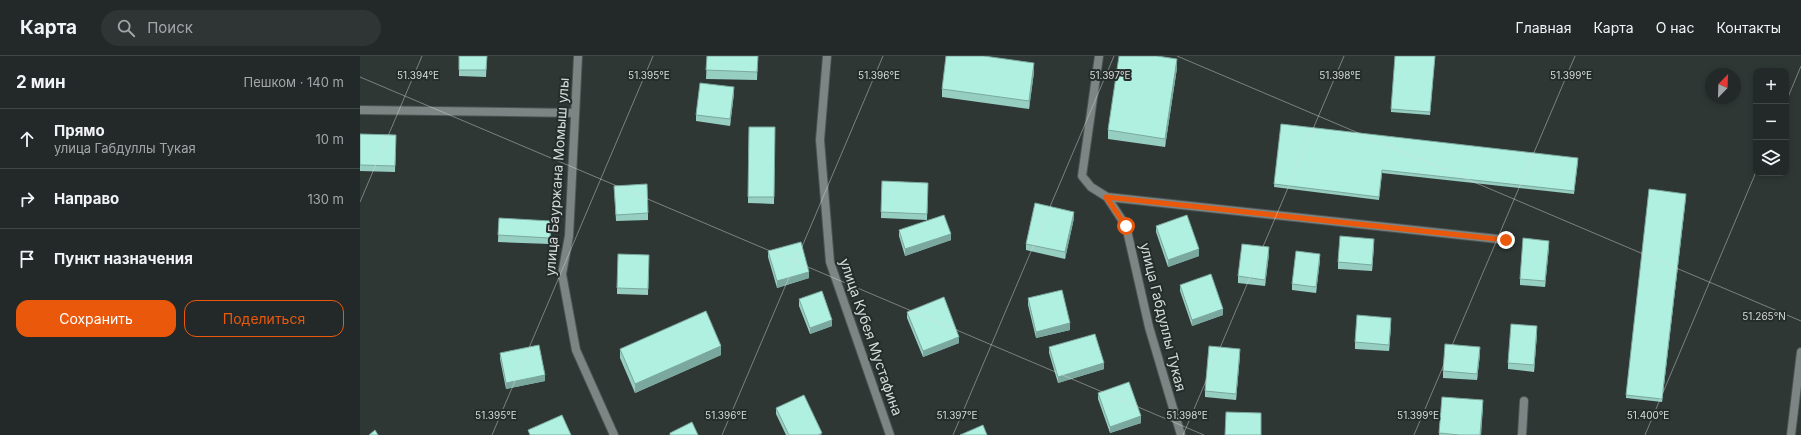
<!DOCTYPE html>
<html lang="ru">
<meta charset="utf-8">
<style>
:root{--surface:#232928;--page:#2f3534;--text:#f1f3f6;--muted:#a3a6a8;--line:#404545;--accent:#ea580c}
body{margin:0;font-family:Inter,sans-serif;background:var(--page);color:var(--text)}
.controls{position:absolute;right:12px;top:12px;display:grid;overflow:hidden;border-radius:8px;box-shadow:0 2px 6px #0003}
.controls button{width:36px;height:36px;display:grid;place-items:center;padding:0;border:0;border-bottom:1px solid var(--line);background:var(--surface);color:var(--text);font:20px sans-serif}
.compass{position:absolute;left:1345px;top:12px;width:36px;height:36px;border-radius:50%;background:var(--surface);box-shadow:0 2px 6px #0003;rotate:23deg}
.stop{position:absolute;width:12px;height:12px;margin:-9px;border:3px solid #ea580c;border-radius:50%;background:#fff}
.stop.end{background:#ea580c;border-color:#fff;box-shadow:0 1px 4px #0008}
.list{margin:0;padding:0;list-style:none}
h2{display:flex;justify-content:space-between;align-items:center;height:52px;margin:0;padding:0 16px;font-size:17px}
h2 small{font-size:13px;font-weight:400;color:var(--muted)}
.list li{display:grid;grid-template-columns:26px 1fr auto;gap:12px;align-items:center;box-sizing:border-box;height:60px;padding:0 16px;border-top:1px solid var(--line)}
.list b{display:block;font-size:15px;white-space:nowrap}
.list p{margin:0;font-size:13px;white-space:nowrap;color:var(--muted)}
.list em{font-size:13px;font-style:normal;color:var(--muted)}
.actions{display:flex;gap:8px;padding:12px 16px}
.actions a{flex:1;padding:9px 0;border:1px solid var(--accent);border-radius:12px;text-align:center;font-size:14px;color:var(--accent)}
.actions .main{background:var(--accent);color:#fff}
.icon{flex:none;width:22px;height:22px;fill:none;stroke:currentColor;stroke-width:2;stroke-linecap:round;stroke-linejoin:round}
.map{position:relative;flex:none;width:1441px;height:379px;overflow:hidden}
header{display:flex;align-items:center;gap:24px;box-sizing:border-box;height:56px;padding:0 20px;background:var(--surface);border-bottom:1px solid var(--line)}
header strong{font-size:19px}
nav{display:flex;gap:22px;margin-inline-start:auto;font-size:14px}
.search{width:280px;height:36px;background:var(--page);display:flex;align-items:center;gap:10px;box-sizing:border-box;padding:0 14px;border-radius:22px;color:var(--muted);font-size:15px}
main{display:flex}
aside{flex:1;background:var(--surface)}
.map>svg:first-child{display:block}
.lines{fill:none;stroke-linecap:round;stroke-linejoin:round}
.minor-casing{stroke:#4c5352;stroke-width:10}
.minor{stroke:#7c8583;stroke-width:8}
.wall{fill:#97cec2}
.shaded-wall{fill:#7ba89e}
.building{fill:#b0f0e1;stroke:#7ba89e}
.route{stroke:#ea580c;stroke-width:5}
.ticks{fill:none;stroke:#d6dbda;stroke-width:1;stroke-opacity:0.45}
.labels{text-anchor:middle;stroke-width:4;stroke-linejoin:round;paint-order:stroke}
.street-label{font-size:14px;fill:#d6dbda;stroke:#252d2b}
.ticks-label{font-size:10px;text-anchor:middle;fill:#d6dbda;stroke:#252d2b;stroke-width:4;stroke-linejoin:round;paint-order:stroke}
</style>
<header>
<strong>Карта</strong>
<div class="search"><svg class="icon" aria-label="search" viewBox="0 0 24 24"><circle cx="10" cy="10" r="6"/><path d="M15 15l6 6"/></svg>Поиск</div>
<nav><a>Главная</a><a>Карта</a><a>О нас</a><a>Контакты</a></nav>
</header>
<main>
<aside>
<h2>2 мин<small>Пешком · 140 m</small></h2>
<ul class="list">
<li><svg class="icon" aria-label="ahead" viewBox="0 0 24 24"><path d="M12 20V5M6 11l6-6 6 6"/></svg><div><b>Прямо</b><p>улица Габдуллы Тукая</p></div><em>10 m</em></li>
<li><svg class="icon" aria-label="right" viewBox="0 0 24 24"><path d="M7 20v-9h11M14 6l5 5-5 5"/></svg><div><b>Направо</b></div><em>130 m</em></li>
<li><svg class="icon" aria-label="arrive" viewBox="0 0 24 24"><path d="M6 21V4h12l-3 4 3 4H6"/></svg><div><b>Пункт назначения</b></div></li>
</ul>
<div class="actions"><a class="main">Сохранить</a><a>Поделиться</a></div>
</aside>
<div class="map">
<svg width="1441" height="379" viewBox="0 0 1441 379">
<rect width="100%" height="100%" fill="#2f3735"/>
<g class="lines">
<defs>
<path id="minor" d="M218,0L209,180L202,218L216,294L254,379
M467,0L460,84L470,206L530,379
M739,0L722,120L731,131L747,141L766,170L789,271L821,379
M0,54L214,57
M747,141L1147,184
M1162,379L1164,345
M1431,379L1441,296"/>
</defs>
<use href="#minor" class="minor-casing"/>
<use href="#minor" class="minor"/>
</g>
<path class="wall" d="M99,0H127L126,21L99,20Z
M347,0H398L397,24L346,23Z
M1075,0L1070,59L1031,56V53Z
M817,12L805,91L748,83V74Z
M674,16L669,53L582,41V33Z
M374,37L370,70L336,65V59Z
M921,68L1218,105L1214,138L1022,117L1019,144L914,131Z
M389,71H415L414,148L388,147Z
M0,78L36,79L35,116L0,115Z
M522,125L568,127L567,164L521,162Z
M254,130L288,157V164L256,165Z
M1326,141L1302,346L1266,342V339Z
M139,162L191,171L190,188L138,186Z
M714,162L705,203L666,194V188Z
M796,170L839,200L808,211L796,176Z
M539,174L591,184L545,200L539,180Z
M1014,189L1012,215L978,213V206Z
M1189,191L1185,231L1160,229V223Z
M408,195L449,222L417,232L408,201Z
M909,198L905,230L878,227V220Z
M289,199L288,239L257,238V232Z
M960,204L956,237L932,234V228Z
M820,229L863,259L832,270L820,235Z
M668,242L710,274L676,282L668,249Z
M439,243L472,270L450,278L439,250Z
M547,256L599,287L563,301L547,262Z
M1031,269L1029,295L995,293V286Z
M1177,277L1174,316L1148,313V307Z
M689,291L744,313L698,327L689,297Z
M260,293L361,299L275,337L260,302Z
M140,297L185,325L146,333L140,303Z
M1120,298L1117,324L1083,322V315Z
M880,299L876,344L845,341V335Z
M738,337L781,367L750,377L738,343Z
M1082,341L1123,351L1121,379H1079Z
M416,352L462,379H426L416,358Z"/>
<path class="shaded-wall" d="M817,3V12L805,91V83Z
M674,7V16L669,53V45Z
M374,31V37L370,70V63Z
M1326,138V141L1302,346V343Z
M714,156V162L705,203V196Z
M591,178V184L545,200V193Z
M1014,183V189L1012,215V209Z
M1189,185V191L1185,231V225Z
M909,191V198L905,230V224Z
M839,193V200L808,211V204Z
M960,198V204L956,237V231Z
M449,216V222L417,232V225Z
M863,253V259L832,270V264Z
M1031,262V269L1029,295V289Z
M472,264V270L450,278V272Z
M710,267V274L676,282V276Z
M1177,270V277L1174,316V309Z
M599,281V287L563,301V295Z
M361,290V299L275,337V328Z
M1120,291V298L1117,324V318Z
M880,293V299L876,344V338Z
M744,307V313L698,327V321Z
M185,319V325L146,333V327Z
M1123,344L1121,379H1120Z
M781,360V367L750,377V371Z"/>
<path class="building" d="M99,0H127L126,14H99Z
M347,0H398L397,16L346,14Z
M586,0H624L674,7L669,45L582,33Z
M759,0H797L817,3L805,83L748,74Z
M1035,0H1075L1070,56L1031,53Z
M340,27L374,31L370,63L336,59Z
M921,68L1218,102L1214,135L1022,114L1019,141L914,128Z
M389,71H415L414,141H388Z
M0,78L36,79L35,110L0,109Z
M522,125L568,127L567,158L521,156Z
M287,128L288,157L256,159L254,130Z
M1289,133L1326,138L1302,343L1266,339Z
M675,147L714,156L705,196L666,188Z
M584,159L591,178L545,193L539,174Z
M827,159L839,193L808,204L796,170Z
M139,162L191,165L190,182L138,179Z
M980,180L1014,183L1012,209L978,206Z
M1163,182L1189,185L1185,225L1160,223Z
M441,186L449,216L417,225L408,195Z
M882,188L909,191L905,224L878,220Z
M936,195L960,198L956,231L932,228Z
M258,198L289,199L288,233L257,232Z
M851,218L863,253L832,264L820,229Z
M702,234L710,267L676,276L668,242Z
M462,235L472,264L450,272L439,243Z
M584,241L599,281L563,295L547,256Z
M346,255L361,290L275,328L260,293Z
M997,259L1031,262L1029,289L995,286Z
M1151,268L1177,270L1174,309L1148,307Z
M735,278L744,307L698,321L689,291Z
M1085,288L1120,291L1117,318L1083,315Z
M179,289L185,319L146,327L140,297Z
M849,290L880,293L876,338L845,335Z
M769,326L781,360L750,371L738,337Z
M444,339L462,377L458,379H429L416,352Z
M1082,341L1123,344L1120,379H1100L1079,377Z
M866,356L901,357V379H865Z
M202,359L211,379H170L168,374Z
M332,366L338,379H310V377Z
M623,369L627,379H600Z
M15,374L18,379H9Z"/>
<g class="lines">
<path class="route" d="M766,170L746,141L1146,184"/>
</g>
<path class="ticks" d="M817,0L1441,265M0,21L844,379M1426,46L1441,10M0,146L62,0M132,379L293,0M362,379L523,0M593,379L754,0M823,379L984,0M1054,379L1215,0M1285,379L1396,116"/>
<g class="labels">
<g class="street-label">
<text transform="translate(197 121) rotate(-86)" y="5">улица Бауржана Момыш улы</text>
<text transform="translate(803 261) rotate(76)" y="5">улица Габдуллы Тукая</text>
<text transform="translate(511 281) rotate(71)" y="5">улица Кубея Мустафина</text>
</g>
</g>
<g class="ticks-label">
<text x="289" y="23">51.395°E</text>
<text x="519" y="23">51.396°E</text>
<text x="750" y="23">51.397°E</text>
<text x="980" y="23">51.398°E</text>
<text x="1211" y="23">51.399°E</text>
<text x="58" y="23">51.394°E</text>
<text x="1404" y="264">51.265°N</text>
<text x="136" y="363">51.395°E</text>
<text x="366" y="363">51.396°E</text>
<text x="597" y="363">51.397°E</text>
<text x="827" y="363">51.398°E</text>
<text x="1058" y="363">51.399°E</text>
<text x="1288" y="363">51.400°E</text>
</g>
</svg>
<div class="controls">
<button>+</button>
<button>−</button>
<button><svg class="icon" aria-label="layers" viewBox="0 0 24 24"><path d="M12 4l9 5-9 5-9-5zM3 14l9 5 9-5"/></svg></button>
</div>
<svg class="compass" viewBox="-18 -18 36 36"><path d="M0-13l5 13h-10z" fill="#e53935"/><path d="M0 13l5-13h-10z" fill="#a3a6a8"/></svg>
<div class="stop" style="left:766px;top:170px"></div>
<div class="stop end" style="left:1146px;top:184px"></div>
</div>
</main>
